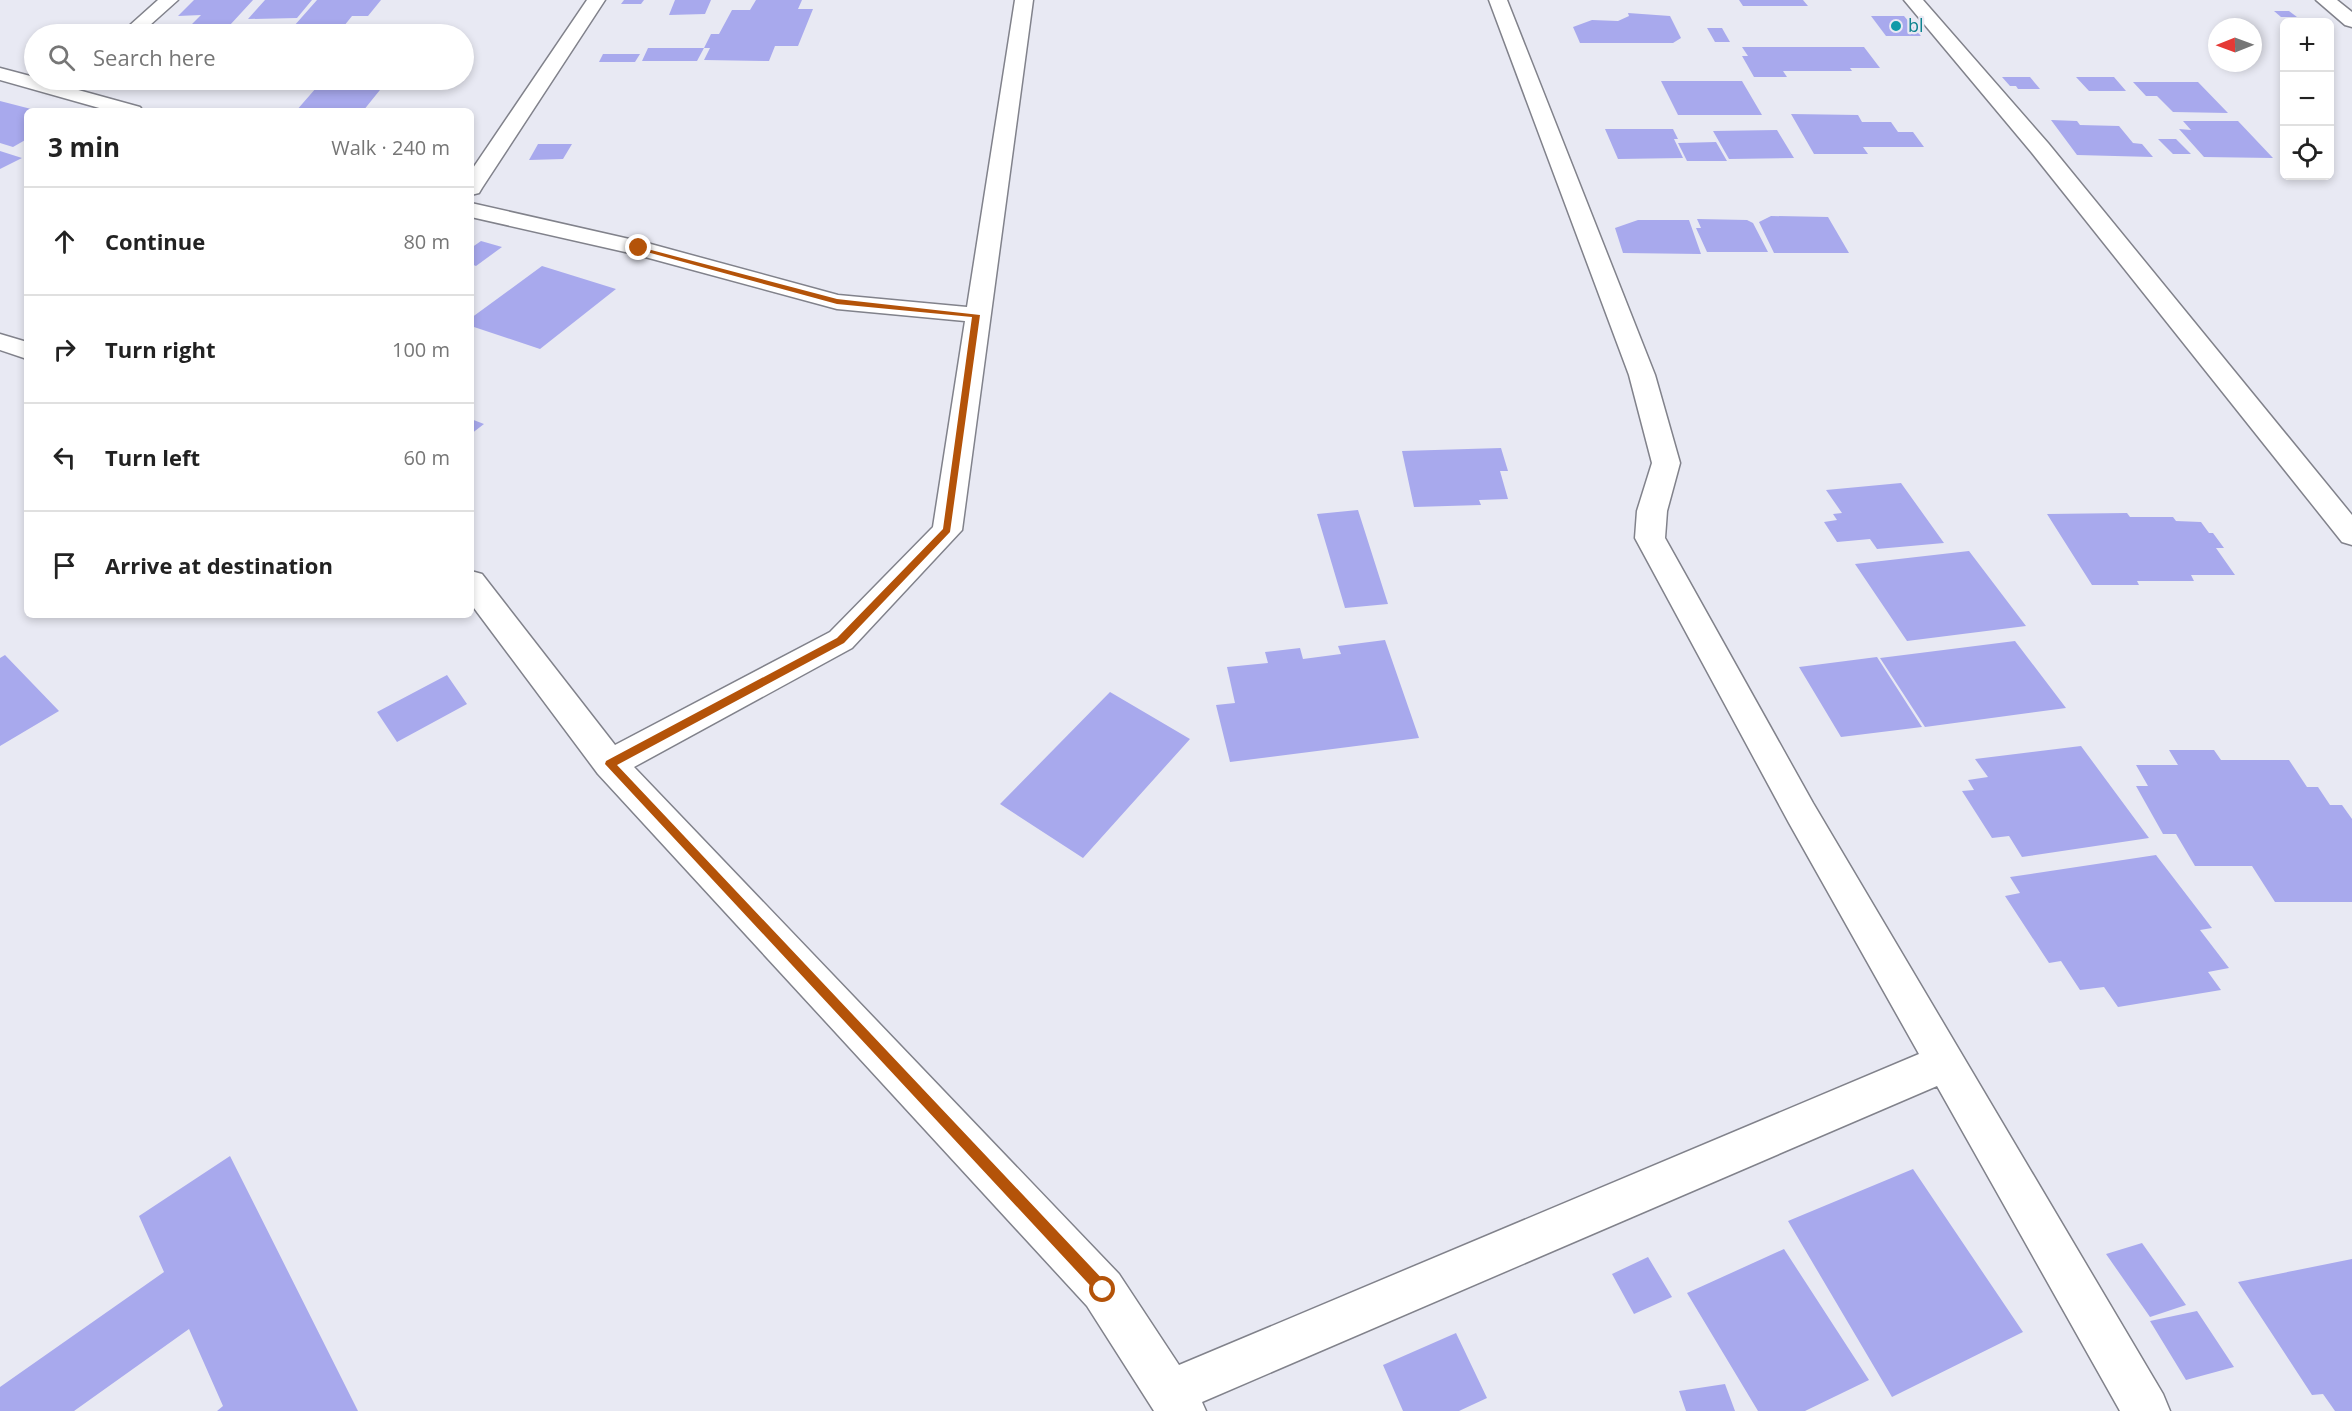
<!DOCTYPE html>
<meta charset="utf-8">
<style>
:root{--surface:#fff;--page:#f6f6f6;--text:#222;--muted:#767676;--line:#e0e0e0}
body{margin:0;font-family:"Open Sans",sans-serif;background:var(--page);color:var(--text)}
.controls{position:absolute;right:18px;top:18px;display:grid;overflow:hidden;border-radius:9px;box-shadow:0 3px 9px #0003}
.controls button{width:54px;height:54px;display:grid;place-items:center;padding:0;border:0;border-bottom:2px solid var(--line);background:var(--surface);color:var(--text);font:30px sans-serif}
.compass{position:absolute;left:2208px;top:18px;width:54px;height:54px;border-radius:50%;background:var(--surface);box-shadow:0 3px 9px #0003;rotate:269deg}
.stop{position:absolute;width:18px;height:18px;margin:-14px;border:4px solid #b45309;border-radius:50%;background:#fff}
.stop.end{background:#b45309;border-color:#fff;box-shadow:0 2px 6px #0008}
.list{margin:0;padding:0;list-style:none}
h2{display:flex;justify-content:space-between;align-items:center;height:78px;margin:0;padding:0 24px;font-size:26px}
h2 small{font-size:20px;font-weight:400;color:var(--muted)}
.list li{display:grid;grid-template-columns:39px 1fr auto;gap:18px;align-items:center;box-sizing:border-box;height:108px;padding:0 24px;border-top:2px solid var(--line)}
.list b{display:block;font-size:22px;white-space:nowrap}
.list em{font-size:20px;font-style:normal;color:var(--muted)}
.icon{flex:none;width:33px;height:33px;fill:none;stroke:currentColor;stroke-width:2;stroke-linecap:round;stroke-linejoin:round}
.map{position:relative;flex:none;width:2352px;height:1411px;overflow:hidden}
.search{position:absolute;background:var(--surface);box-shadow:0 3px 9px #0003;left:24px;top:24px;width:450px;height:66px;display:flex;align-items:center;gap:15px;box-sizing:border-box;padding:0 21px;border-radius:33px;color:var(--muted);font-size:22px}
.panel{position:absolute;background:var(--surface);box-shadow:0 3px 9px #0003;left:24px;top:108px;width:450px;height:510px;border-radius:9px}
.map>svg:first-child{display:block}
.building{fill:#a8a9ed}
.lines{fill:none;stroke-linecap:round;stroke-linejoin:round}
.minor-casing{stroke:#81828b;stroke-width:3}
.minor{fill:#fff;fill-rule:evenodd}
.route{fill:#b45309}
.culture-dot{fill:#0f9aa8;stroke:#e8e9f3;stroke-width:2}
.labels{text-anchor:middle;stroke-width:4.5;stroke-linejoin:round;paint-order:stroke}
.far-culture-label{font-size:18px;fill:#0d838f;stroke:#e8e9f3;text-anchor:start}
</style>
<div class="map">
<svg width="2352" height="1411" viewBox="0 0 2352 1411">
<rect width="100%" height="100%" fill="#e8e9f3"/>
<path class="building" d="M194,0H253L230,25L190,26L201,15L178,16Z
M265,0H312L297,18L248,19Z
M317,0H381L368,16H352L344,26H294Z
M624,0H644L641,4H621Z
M675,0H711L705,14L669,15Z
M756,0H802L798,9H813L798,46H775L769,61L704,60L710,48H704L711,34H719L732,10H750Z
M1739,0H1803L1808,6H1743Z
M2274,11H2289L2297,17H2281Z
M1628,13L1670,16L1681,38L1673,43H1580L1573,27L1592,20L1618,21L1629,16Z
M1871,16H1904L1921,36H1886Z
M1707,28H1722L1730,42H1715Z
M1742,47H1864L1880,68H1850L1852,71H1783L1787,77H1754L1742,56H1748Z
M648,48H704L697,61H642Z
M603,54H640L635,62H599Z
M2002,77H2030L2040,89H2018L2016,86H2010Z
M2076,77H2114L2126,91H2089Z
M107,80H184L175,88L98,87Z
M323,80H388L363,111H296Z
M1661,81H1742L1762,115H1678Z
M2133,82H2198L2228,113L2173,112L2157,96H2146Z
M0,101L35,110L27,111V139L13,147L0,143Z
M1791,114L1858,115L1862,122H1891L1898,132H1913L1924,147H1863L1868,154H1814Z
M2051,120L2077,121L2080,125L2119,126L2133,143L2142,144L2153,157L2077,155Z
M2183,121H2238L2273,158L2204,157L2179,129L2191,130Z
M1605,129H1673L1678,139H1674L1683,158L1618,159Z
M1777,130L1794,158L1729,159L1713,131Z
M2158,139H2176L2191,154H2173Z
M1716,142L1727,161H1687L1678,143Z
M538,144H572L563,159L529,160Z
M0,151L22,158L0,169Z
M1771,216L1828,217L1849,253H1774L1759,222Z
M1697,219L1747,220L1753,223L1768,252H1707L1696,228H1701Z
M1638,220H1689L1701,254L1623,253L1615,228Z
M481,241L502,247L476,266L471,264V248Z
M542,266L616,289L540,349L471,326V318Z
M471,419L484,424L471,434Z
M1501,448L1508,471H1500L1508,499L1479,500L1481,505L1414,507L1402,451Z
M1901,483L1944,543L1877,549L1870,539L1837,542L1824,522L1837,520L1833,514L1842,513L1826,490Z
M1358,510L1388,604L1345,608L1317,514Z
M2127,513L2130,517H2173L2176,521L2201,522L2209,533H2213L2224,548H2216L2235,575H2191L2194,581H2137L2139,585H2092L2047,514Z
M1969,551L2026,626L1907,641L1855,564Z
M1385,640L1419,738L1230,762L1216,705L1235,703L1227,667L1268,663L1265,652L1300,648L1303,659L1341,654L1338,646Z
M2015,641L2066,708L1925,727L1880,658Z
M5,655L59,711L0,746V658Z
M1877,657L1922,727L1841,737L1799,667Z
M447,675L467,704L397,742L377,712Z
M1110,692L1190,739L1083,858L1000,804Z
M2081,746L2149,838L2022,857L2009,836L1992,838L1962,791L1974,790L1968,780L1988,777L1975,759Z
M2169,750H2214L2221,760H2289L2307,787H2318L2330,805H2342L2352,819V902H2275L2252,866H2195L2176,834H2163L2136,786H2148L2136,765H2178Z
M2156,855L2212,928L2200,930L2229,968L2208,972L2221,990L2118,1007L2104,987L2080,990L2061,961L2049,963L2005,896L2020,893L2010,877Z
M230,1156L358,1411H217L223,1406L189,1329L74,1411H0V1387L164,1272L139,1216Z
M1913,1169L2023,1332L1892,1397L1788,1221Z
M2142,1243L2186,1305L2150,1317L2106,1254Z
M1784,1249L1869,1380L1805,1411H1758L1687,1293Z
M1648,1257L1672,1297L1634,1314L1612,1274Z
M2352,1259V1411H2335L2323,1394L2312,1395L2238,1282Z
M2197,1311L2234,1367L2186,1380L2150,1321Z
M1456,1333L1487,1398L1459,1411H1403L1383,1365Z
M1725,1384L1735,1411H1686L1679,1391Z"/>
<g class="lines">
<defs>
<path id="minor" d="M158,0H178L140,34H120Z
M587,0H605L482,188L479,193L471,195V171Z
M1015,0H1033L962,530L852,648L634,767L1119,1274L1179,1365L1919,1054L1789,823L1635,538L1637,511L1652,463L1629,375L1489,0H1507L1655,375L1680,463L1667,511L1665,538L1813,803L2163,1394L2170,1411H2120L1937,1086L1202,1402L1206,1411H1154L1087,1306L598,774L471,604V571L482,574L615,745L830,632L933,527L965,321L837,309L634,254L471,217V203L647,243L838,295L967,307Z
M1904,0H1923L2048,143L2352,515V545L2342,542L2032,153Z
M2316,0H2337L2352,12V27L2345,25Z
M0,68L34,77V80H42L140,107L143,111H110L0,80Z
M0,334L27,342V359L0,350Z"/>
</defs>
<use href="#minor" class="minor-casing"/>
<use href="#minor" class="minor"/>
</g>
<path class="route" d="M636,246L837,299L980,315L950,532L844,643L617,765L1108,1285L1110,1290L1108,1295L1103,1296L1099,1295L605,764L606,761L837,638L943,529L972,317L837,304L636,249Z"/>
<circle class="culture-dot" cx="1896" cy="26" r="6"/>
<g class="labels">
<g class="far-culture-label">
<text x="1908" y="32">bl</text>
</g>
</g>
</svg>
<div class="controls">
<button>+</button>
<button>−</button>
<button><svg class="icon" aria-label="locate" viewBox="0 0 24 24"><circle cx="12" cy="12" r="6"/><path d="M12 2v4M12 18v4M2 12h4M18 12h4"/></svg></button>
</div>
<svg class="compass" viewBox="-18 -18 36 36"><path d="M0-13l5 13h-10z" fill="#e53935"/><path d="M0 13l5-13h-10z" fill="#767676"/></svg>
<div class="stop" style="left:1103px;top:1290px"></div>
<div class="stop end" style="left:639px;top:248px"></div>
<div class="search"><svg class="icon" aria-label="search" viewBox="0 0 24 24"><circle cx="10" cy="10" r="6"/><path d="M15 15l6 6"/></svg>Search here</div>
<section class="panel">
<h2>3 min<small>Walk · 240 m</small></h2>
<ul class="list">
<li><svg class="icon" aria-label="ahead" viewBox="0 0 24 24"><path d="M12 20V5M6 11l6-6 6 6"/></svg><div><b>Continue</b></div><em>80 m</em></li>
<li><svg class="icon" aria-label="right" viewBox="0 0 24 24"><path d="M7 20v-9h11M14 6l5 5-5 5"/></svg><div><b>Turn right</b></div><em>100 m</em></li>
<li><svg class="icon" aria-label="left" viewBox="0 0 24 24"><path d="M17 20v-9H6M10 6l-5 5 5 5"/></svg><div><b>Turn left</b></div><em>60 m</em></li>
<li><svg class="icon" aria-label="arrive" viewBox="0 0 24 24"><path d="M6 21V4h12l-3 4 3 4H6"/></svg><div><b>Arrive at destination</b></div></li>
</ul>
</section>
</div>
